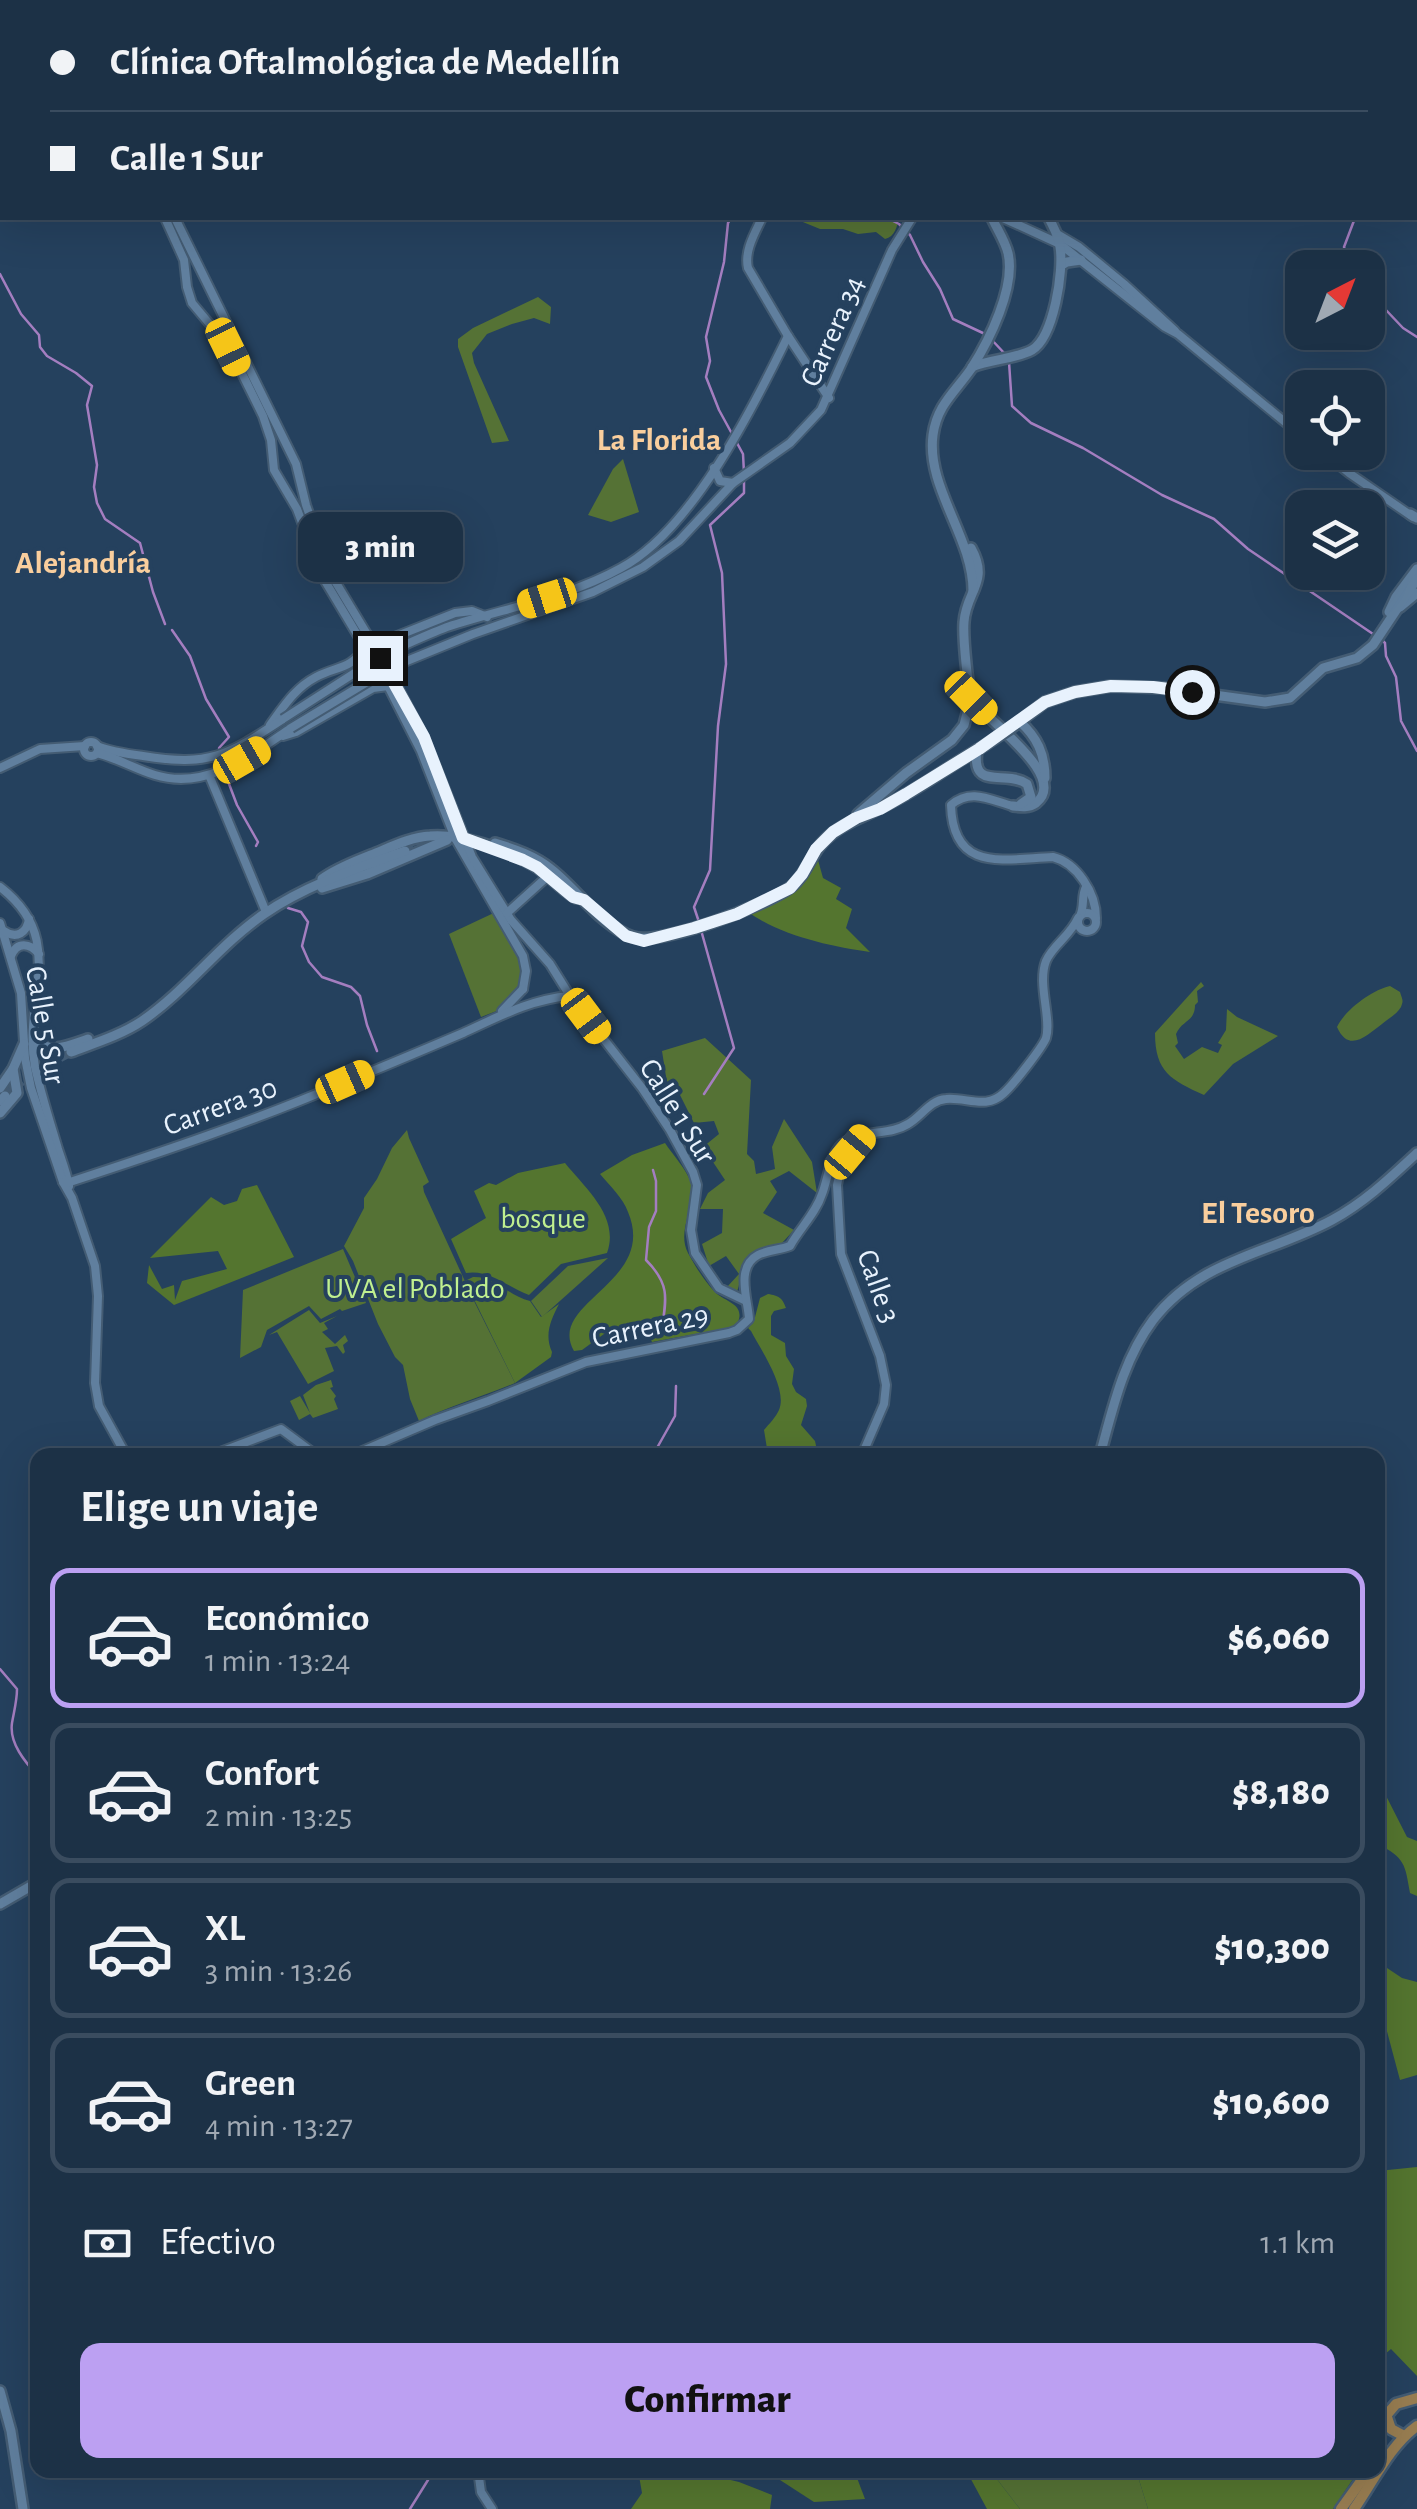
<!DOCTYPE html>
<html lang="es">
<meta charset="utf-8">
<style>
:root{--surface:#1c3146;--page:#293d51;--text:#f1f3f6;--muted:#a0a9b3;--line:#3a4c5f;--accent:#bca0f2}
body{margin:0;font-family:"Alegreya Sans",sans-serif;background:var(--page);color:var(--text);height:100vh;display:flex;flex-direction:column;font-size:38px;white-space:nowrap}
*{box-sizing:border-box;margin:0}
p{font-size:32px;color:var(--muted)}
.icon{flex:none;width:55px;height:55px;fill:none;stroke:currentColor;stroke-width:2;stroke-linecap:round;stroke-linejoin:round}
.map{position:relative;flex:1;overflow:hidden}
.side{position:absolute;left:30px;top:1448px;width:1355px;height:1030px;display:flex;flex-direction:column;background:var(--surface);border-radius:20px;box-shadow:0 10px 40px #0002,0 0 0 2px var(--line)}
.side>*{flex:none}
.guide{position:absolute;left:0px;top:0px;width:1418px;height:220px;box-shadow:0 10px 40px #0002,0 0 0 2px var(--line);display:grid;align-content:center;height:220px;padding:0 50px;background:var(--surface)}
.needle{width:65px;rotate:42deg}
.buttons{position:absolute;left:1285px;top:250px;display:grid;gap:20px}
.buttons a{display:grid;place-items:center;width:100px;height:100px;border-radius:20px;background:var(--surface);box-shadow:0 10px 40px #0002,0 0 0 2px var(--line);font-size:50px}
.end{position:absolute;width:45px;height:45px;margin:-22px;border:12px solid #e8f2fd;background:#111;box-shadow:0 0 0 5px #111}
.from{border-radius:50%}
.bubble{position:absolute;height:70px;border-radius:20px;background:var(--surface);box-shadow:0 10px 40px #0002,0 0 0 2px var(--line);font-size:32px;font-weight:800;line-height:70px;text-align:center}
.car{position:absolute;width:30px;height:60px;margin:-30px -15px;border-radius:12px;box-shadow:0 0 8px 2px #0007;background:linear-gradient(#f5c518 24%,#345 0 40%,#f5c518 0 76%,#345 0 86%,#f5c518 0)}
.guide b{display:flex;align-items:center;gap:35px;height:95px;font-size:38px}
.guide b+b{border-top:2px solid var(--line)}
.guide i{width:25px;height:25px;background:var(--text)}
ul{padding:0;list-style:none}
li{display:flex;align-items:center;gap:30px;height:140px;margin:0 20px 15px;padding:0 30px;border:5px solid var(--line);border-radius:20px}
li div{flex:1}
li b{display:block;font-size:38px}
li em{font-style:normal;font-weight:800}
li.active{border-color:var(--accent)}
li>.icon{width:90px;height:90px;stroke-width:1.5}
h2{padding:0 50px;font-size:45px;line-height:120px}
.pay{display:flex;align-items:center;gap:25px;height:110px;padding:0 50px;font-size:38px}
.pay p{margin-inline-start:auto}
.cta{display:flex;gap:20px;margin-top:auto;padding:20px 50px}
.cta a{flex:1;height:115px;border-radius:20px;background:var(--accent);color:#111;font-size:40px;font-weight:800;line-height:115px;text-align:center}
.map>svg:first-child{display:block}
.green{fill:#557235}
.forest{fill:#54752f}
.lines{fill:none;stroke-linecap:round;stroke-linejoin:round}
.stream{stroke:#a47ec0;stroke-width:2.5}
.secondary-tunnel{stroke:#425c76;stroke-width:9;stroke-dasharray:9 4.5;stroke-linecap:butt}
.tertiary-casing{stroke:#445c73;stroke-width:12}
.secondary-casing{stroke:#445c73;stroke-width:14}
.primary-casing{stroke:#445c73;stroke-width:15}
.tertiary{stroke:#607f9e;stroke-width:8}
.secondary{stroke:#607f9e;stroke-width:9}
.primary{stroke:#987d51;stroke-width:10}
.tertiary-bridge-casing{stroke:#445c73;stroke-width:12;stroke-linecap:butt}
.secondary-bridge-casing{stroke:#445c73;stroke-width:14;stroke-linecap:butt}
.tertiary-bridge{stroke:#607f9e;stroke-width:8}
.secondary-bridge{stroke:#607f9e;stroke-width:9}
.route{stroke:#e8f2fd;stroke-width:12}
.labels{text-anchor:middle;stroke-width:8;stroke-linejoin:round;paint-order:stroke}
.street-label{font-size:30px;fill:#e8f2fd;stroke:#25415e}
.park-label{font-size:30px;fill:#c0f08f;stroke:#25415e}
.neighbourhood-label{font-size:32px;font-weight:bold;fill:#f9ce9d;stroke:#25415e}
</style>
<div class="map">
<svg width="1417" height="2509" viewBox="0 0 1417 2509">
<rect width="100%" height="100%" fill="#25415e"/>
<g class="green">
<path d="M 793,218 L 899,218 C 897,226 895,237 885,239 L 876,232 L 858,234 L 843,229 L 820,229 Z"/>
<polygon points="538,297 551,307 550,324 534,318 512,324 487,334 472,353 474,363 509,441 492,443 458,347 458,339 473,328"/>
<polygon points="623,459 639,512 611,522 588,515 613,469"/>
<polygon points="498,911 523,956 523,989 507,1007 481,1017 449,934"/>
<path d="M 1201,982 L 1204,986 L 1197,991 L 1198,1002 L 1195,1005 C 1195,1022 1182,1020 1176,1034 L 1178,1043 L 1175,1046 L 1184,1059 L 1202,1047 L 1218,1053 L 1222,1045 L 1218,1043 L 1226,1030 L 1227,1009 L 1237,1017 L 1278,1036 L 1233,1064 L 1204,1095 C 1171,1080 1155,1072 1155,1033 Z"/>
<path d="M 1390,986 L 1400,992 C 1402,999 1404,1000 1401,1007 C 1397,1014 1388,1019 1382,1024 C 1367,1035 1349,1054 1337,1027 C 1345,1010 1372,990 1390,986 Z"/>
<polygon points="705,1038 751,1080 747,1154 754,1161 756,1174 775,1169 772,1147 784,1119 812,1162 817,1193 789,1171 770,1181 777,1192 763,1213 794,1230 782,1243 747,1257 737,1292 727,1287 739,1274 726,1256 709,1266 702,1244 722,1233 723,1209 700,1209 708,1193 725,1180 703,1147 719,1134 714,1121 694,1123 677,1089 656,1097 647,1088 667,1083 662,1051"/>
<path d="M 407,1130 L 409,1138 L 429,1182 L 423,1186 L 424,1192 L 475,1303 L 515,1383 C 483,1396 450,1406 419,1421 L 410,1399 L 403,1365 L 395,1357 L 378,1324 L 353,1261 L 344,1246 L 364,1208 L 364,1198 L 377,1179 L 392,1148 Z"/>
<polygon points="343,1249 366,1303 342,1311 340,1309 321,1319 309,1306 267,1330 261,1347 240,1358 243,1290"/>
<polygon points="608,1258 542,1317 531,1301 568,1266"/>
<polygon points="309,1310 320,1323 337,1316 324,1323 328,1329 322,1332 335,1344 345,1335 348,1341 343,1345 345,1352 343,1354 337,1346 325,1348 334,1371 308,1384 277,1332 269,1335"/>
<polygon points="331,1380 333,1387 330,1388 336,1396 334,1399 338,1409 313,1418 310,1414 299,1420 290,1401 300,1396 310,1413 303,1395 316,1385"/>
<polygon points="990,2470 1136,2470 1148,2509 1020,2509"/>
</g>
<g class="forest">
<path d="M 811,859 L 818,860 L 823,878 L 841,888 L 836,899 L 852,909 L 846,928 L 870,952 C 832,947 778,935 747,911 L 774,901 Z"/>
<path d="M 665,1143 C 673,1155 687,1170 691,1183 C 697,1206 676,1230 688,1253 C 695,1266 705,1282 715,1292 C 723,1301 743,1303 739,1319 C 737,1327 734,1326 728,1328 L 652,1342 L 649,1335 L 615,1326 L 582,1350 L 574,1351 C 546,1302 658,1283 628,1212 C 623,1198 610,1186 600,1174 L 632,1155 Z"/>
<path d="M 565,1163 C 586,1189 620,1217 607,1253 L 561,1264 L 529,1295 C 507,1287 490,1269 466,1273 L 451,1239 L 486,1218 L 474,1191 L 489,1183 L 496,1185 L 518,1173 Z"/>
<polygon points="257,1185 294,1257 174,1305 147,1283 149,1265 162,1289 174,1285 175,1300 182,1281 227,1269 218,1251 150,1258 211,1197 224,1205 237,1201 242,1189"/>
<path d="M 473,1277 C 494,1276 509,1296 530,1301 L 541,1317 L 559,1304 C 551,1320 544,1334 552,1352 L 551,1357 L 515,1383 L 465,1281 Z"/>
<path d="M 768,1294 C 779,1296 782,1297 786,1308 L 774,1311 L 771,1316 L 771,1335 L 785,1343 L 786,1356 L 794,1369 L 792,1384 L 796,1392 L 806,1399 L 807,1406 L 801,1425 L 815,1441 L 818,1455 L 768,1455 L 764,1430 C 769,1424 776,1417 779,1410 C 788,1389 761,1350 751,1331 L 748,1328 L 754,1321 L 760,1298 Z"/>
<path d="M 1378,1780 L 1407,1837 L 1417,1841 L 1417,1896 L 1410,1893 C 1405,1864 1405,1858 1378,1844 Z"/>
<polygon points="1378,1962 1402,1978 1417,1982 1417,2075 1400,2080 1381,2009 1378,2008"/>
<polygon points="1417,2167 1417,2376 1391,2349 1378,2360 1378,2171"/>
<polygon points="638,2470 704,2470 706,2474 739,2482 772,2495 770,2509 631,2509 642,2493"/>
<polygon points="779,2470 854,2470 865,2499 814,2502 780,2480"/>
<polygon points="966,2470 990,2470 1020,2509 987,2509"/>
<polygon points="1136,2470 1359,2470 1333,2509 1148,2509"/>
</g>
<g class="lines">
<g class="stream">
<polyline points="609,0 611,2"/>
<polyline points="1245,0 1247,2"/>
<polyline points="731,218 728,223 724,262 706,337 710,361 706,377 719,410 743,454 744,473"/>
<polyline points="887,218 899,224 910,235 923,262 940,289 953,319 985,334"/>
<polyline points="1351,268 1344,247 1355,218"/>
<polyline points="0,274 21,314 39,335 40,347 47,356 76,373 92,386 87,405 97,465 94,487 97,503 105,519 140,543 153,592 165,624"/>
<polyline points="1368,291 1403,328 1417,337"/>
<polyline points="991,339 1006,355"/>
<polyline points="1009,362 1012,406 1031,423 1083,448 1162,495 1214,519 1248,549 1376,636"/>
<polyline points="172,630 190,656 206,699 229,737 219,748"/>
<polyline points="1382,640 1385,643 1386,656 1396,677 1401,721 1417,751"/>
<polyline points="226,776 237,805 258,842 256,846"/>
<polyline points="286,905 288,908 301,912 308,922 302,946 309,962 322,977 351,987 360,996 367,1025 377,1051"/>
<polyline points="699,922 694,907 710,870 718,726 726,664 722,573 710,525 744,493 744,481"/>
<polyline points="701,930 734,1048 704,1094"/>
<path d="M 653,1170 L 656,1181 L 656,1211 L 649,1227 L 646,1260 C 669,1283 667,1297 662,1327"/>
<polyline points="653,1455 675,1416 676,1386"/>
<path d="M 0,1669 L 17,1689 C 17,1701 14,1711 12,1723 C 9,1743 25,1762 38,1776"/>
<polyline points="410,2509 428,2480 430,2470"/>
</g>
<g class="secondary-tunnel">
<polyline points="405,851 439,840"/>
<polyline points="5,1096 31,1073 71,1052"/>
</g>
<defs>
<g id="tertiary">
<polyline points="67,0 68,2"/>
<polyline points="76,0 77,2"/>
<polyline points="167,0 169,2"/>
<polyline points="165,218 184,260 187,287 192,303 229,347 263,416 271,440 274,470 297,509 322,576 388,686 421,751 455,838 523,956 526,971 523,989"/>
<polyline points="175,218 296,464 306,505 329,571 388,669 424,737 472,857 511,920 550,964 570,996 642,1088 670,1130 693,1172 697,1185 691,1230 695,1253 719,1288 746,1301"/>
<path d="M 762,218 C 755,233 744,251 748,268 L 788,336 L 829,398"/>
<polyline points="1003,218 1060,244 1165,327 1178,334 1302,436"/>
<polyline points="1057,234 1079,247 1124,284 1175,331"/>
<polyline points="1323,452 1349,473 1413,517"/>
<polyline points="714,468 720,481 733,483"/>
<polyline points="369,636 376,640 387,640 455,613 472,611 487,617"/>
<path d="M 384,654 C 405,645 426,635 447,627 C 505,608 567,598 621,568 C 692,530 753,408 788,336"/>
<polyline points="392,667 473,634 593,592 643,567 679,541 733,483 790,443 821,410 892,250 912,218"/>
<path d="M 270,725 C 284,706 295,688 316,677 C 337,666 350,670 365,648"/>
<polyline points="283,736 296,732 373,688 388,686"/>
<circle cx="91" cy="749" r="7"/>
<path d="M 97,746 C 112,752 128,754 143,756 C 211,767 228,755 283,719"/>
<path d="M 97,753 C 117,758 135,769 155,775 C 207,791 251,755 291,728"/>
<polyline points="0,768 40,749 85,746"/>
<polyline points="209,775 266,912"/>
<path d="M 1013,806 C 990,800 971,788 951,805 C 953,873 1003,859 1053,857 C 1077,863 1096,893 1096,918"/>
<path d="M 0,887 C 69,940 22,997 35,1067 C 41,1094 50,1122 58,1149 C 62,1161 67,1174 69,1186"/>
<circle cx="1087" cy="922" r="9"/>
<polyline points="507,913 548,876"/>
<path d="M 1080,916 C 1085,906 1081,896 1086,887"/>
<polyline points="0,923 21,993 25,1058 31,1088 63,1182 72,1198 95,1266 98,1296 95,1383 99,1406 126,1455"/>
<path d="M 4,931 C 17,940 27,932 29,919"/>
<path d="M 11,956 C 17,941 30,943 39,954"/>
<polyline points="502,1011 523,989"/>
<path d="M 63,1182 L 70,1182 C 162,1152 254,1121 343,1083 C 383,1067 423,1050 463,1033 C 498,1017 531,999 570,996"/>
<polyline points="212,1455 281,1429 316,1455"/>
<path d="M 353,1455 L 435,1420 L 488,1401 L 586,1362 L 729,1333 L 737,1330 L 749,1319 C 748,1300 735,1267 758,1255 C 767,1250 780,1250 790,1246 C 800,1228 816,1213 822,1194 C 828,1179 830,1155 842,1144 C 861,1129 889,1136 908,1124 C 921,1117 930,1100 946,1099 C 967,1097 986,1110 1004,1093 C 1013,1085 1042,1048 1046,1038 C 1052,1019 1037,984 1046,961 C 1053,945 1070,936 1078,918"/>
<polyline points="862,1455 884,1404 886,1385 880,1356 841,1254 837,1185 842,1162 863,1135"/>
<polyline points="478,2470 481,2492 492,2509"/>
</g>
<g id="secondary">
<polyline points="880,0 881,2"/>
<polyline points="974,0 976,2"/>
<polyline points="1062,265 1067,262 1081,260"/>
<path d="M 972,367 C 990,359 1016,359 1032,350 C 1054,337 1064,270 1060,247 C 1059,236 1053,227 1049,218"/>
<polyline points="1410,514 1417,518"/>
<path d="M 971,548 C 990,582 966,591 964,622 C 963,634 967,691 973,699 C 985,720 1070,776 1036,803 C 1029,808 1021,807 1013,806"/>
<path d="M 973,591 C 973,537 926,488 933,435 C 937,405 955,392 971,369 C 989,341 1016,287 1008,253 C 1005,241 997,229 992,218"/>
<polyline points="1400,607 1417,593"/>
<polyline points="1389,612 1396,597 1417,569"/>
<path d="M 1020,722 C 1037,737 1045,754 1045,778"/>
<polyline points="1011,728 1045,702 1075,692 1111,686 1163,688 1265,702 1290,698 1323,668 1357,658 1373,645 1417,579"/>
<path d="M 977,750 C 971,792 1005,769 1027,784 L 1031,797 L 1021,804"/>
<polyline points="858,814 906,773 952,740 964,725 971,698"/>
<path d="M 495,843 C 515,849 535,856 551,869 C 577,889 602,927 633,937 C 660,946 767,905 791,887 C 808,874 811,849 833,833 C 848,821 864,817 880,808 C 915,792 946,768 979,749"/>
<path d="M 322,879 C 337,868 354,862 371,855 C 389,848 410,837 430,836 C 460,833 507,850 533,865 C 549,874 560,889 576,898"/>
<polyline points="322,888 367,874 447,840"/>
<path d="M 34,1040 C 53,1054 67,1046 88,1039"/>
<path d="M 71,1052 C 95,1043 121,1035 142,1021 C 187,990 219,945 264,914 C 306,885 358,868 405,851"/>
<polyline points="0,1088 13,1069 24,1044"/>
<polyline points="0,1101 5,1096"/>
<polyline points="0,1113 17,1093 13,1069"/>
<path d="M 1100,1455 C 1113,1408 1123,1360 1153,1320 C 1200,1259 1269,1254 1332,1220 C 1365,1202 1390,1178 1417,1153"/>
<polyline points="0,1904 38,1882"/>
<polyline points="0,2391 11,2431 23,2509"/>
</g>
<g id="primary">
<polyline points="243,2 246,0"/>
<polyline points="259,2 261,0"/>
<polyline points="0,163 2,162"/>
<polyline points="0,176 2,174"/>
<polyline points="1386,2414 1391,2429 1404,2436"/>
<polyline points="1378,2425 1396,2404 1417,2398"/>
<polyline points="1341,2509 1369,2470"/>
<path d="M 1354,2509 C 1373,2482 1390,2445 1417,2426"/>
</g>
</defs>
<use href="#tertiary" class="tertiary-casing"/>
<use href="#secondary" class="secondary-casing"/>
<use href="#primary" class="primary-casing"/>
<use href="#tertiary" class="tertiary"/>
<use href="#secondary" class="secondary"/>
<use href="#primary" class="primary"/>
<defs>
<g id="tertiary-bridge">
<polyline points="283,719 384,654"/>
<polyline points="291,728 392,667"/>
</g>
<polyline id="secondary-bridge" points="979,749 1011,728"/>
</defs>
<use href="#tertiary-bridge" class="tertiary-bridge-casing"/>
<use href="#secondary-bridge" class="secondary-bridge-casing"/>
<use href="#tertiary-bridge" class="tertiary-bridge"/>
<use href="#secondary-bridge" class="secondary-bridge"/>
</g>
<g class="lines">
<polyline class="route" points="380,658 424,737 463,838 523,860 537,867 573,897 584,900 626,936 644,941 694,928 737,914 790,888 802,874 816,849 833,832 856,818 880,809 906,794 979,749 1045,702 1075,692 1111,686 1153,687 1192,692"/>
</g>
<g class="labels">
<g class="street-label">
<text transform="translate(832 331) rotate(-66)" y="10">Carrera 34</text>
<text transform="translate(46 1025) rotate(80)" y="10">Calle 5 Sur</text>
<text transform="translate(220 1106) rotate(-20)" y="10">Carrera 30</text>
<text transform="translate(678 1111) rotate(58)" y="10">Calle 1 Sur</text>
<text transform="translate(879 1286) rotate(70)" y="10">Calle 3</text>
<text transform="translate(650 1326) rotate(-12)" y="10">Carrera 29</text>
</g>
<g class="park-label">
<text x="543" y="1228">bosque</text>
<text x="415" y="1298">UVA el Poblado</text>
</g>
<g class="neighbourhood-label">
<text x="659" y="450">La Florida</text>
<text x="83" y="573">Alejandría</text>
<text x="1258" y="1223">El Tesoro</text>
</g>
</g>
</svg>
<div class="buttons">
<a><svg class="needle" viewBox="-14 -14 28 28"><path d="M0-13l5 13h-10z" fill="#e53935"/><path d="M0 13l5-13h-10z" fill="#a0a9b3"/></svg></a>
<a><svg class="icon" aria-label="locate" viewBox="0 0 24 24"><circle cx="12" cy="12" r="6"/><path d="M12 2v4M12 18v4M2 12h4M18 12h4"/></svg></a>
<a><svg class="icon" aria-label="layers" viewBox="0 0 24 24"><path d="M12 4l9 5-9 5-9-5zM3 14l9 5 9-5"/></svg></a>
</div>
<i class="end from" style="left:1192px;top:692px"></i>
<i class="end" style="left:380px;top:658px"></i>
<div class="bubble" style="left:298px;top:512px;width:165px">3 min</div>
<i class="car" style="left:228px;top:347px;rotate:154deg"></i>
<i class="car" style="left:547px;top:598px;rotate:252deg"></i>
<i class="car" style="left:971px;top:698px;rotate:136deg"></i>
<i class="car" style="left:242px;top:760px;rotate:60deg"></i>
<i class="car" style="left:586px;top:1016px;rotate:143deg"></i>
<i class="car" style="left:345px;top:1082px;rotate:66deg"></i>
<i class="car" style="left:850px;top:1152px;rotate:40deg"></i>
<div class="guide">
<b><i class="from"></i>Clínica Oftalmológica de Medellín</b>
<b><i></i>Calle 1 Sur</b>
</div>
<section class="side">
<h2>Elige un viaje</h2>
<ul>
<li class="active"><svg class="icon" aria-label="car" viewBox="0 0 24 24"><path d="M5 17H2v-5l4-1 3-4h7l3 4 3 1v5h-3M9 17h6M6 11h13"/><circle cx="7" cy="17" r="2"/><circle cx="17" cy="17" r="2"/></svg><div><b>Económico</b><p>1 min · 13:24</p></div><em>$6,060</em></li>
<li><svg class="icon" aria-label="car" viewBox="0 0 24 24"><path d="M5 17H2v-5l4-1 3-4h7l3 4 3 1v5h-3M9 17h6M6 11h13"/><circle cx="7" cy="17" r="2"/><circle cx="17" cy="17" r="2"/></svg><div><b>Confort</b><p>2 min · 13:25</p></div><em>$8,180</em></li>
<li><svg class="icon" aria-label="car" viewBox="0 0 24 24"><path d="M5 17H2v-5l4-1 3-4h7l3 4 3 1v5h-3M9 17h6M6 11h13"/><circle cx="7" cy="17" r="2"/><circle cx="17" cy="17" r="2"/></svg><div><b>XL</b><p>3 min · 13:26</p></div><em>$10,300</em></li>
<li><svg class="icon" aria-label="car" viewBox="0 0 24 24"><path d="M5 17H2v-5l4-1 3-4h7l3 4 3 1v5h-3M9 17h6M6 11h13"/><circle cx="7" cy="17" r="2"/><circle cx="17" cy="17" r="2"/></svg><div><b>Green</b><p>4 min · 13:27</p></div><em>$10,600</em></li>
</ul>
<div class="pay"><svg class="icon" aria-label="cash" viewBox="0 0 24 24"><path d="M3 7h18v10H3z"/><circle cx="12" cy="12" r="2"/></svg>Efectivo<p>1.1 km</p></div>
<div class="cta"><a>Confirmar</a></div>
</section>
</div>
